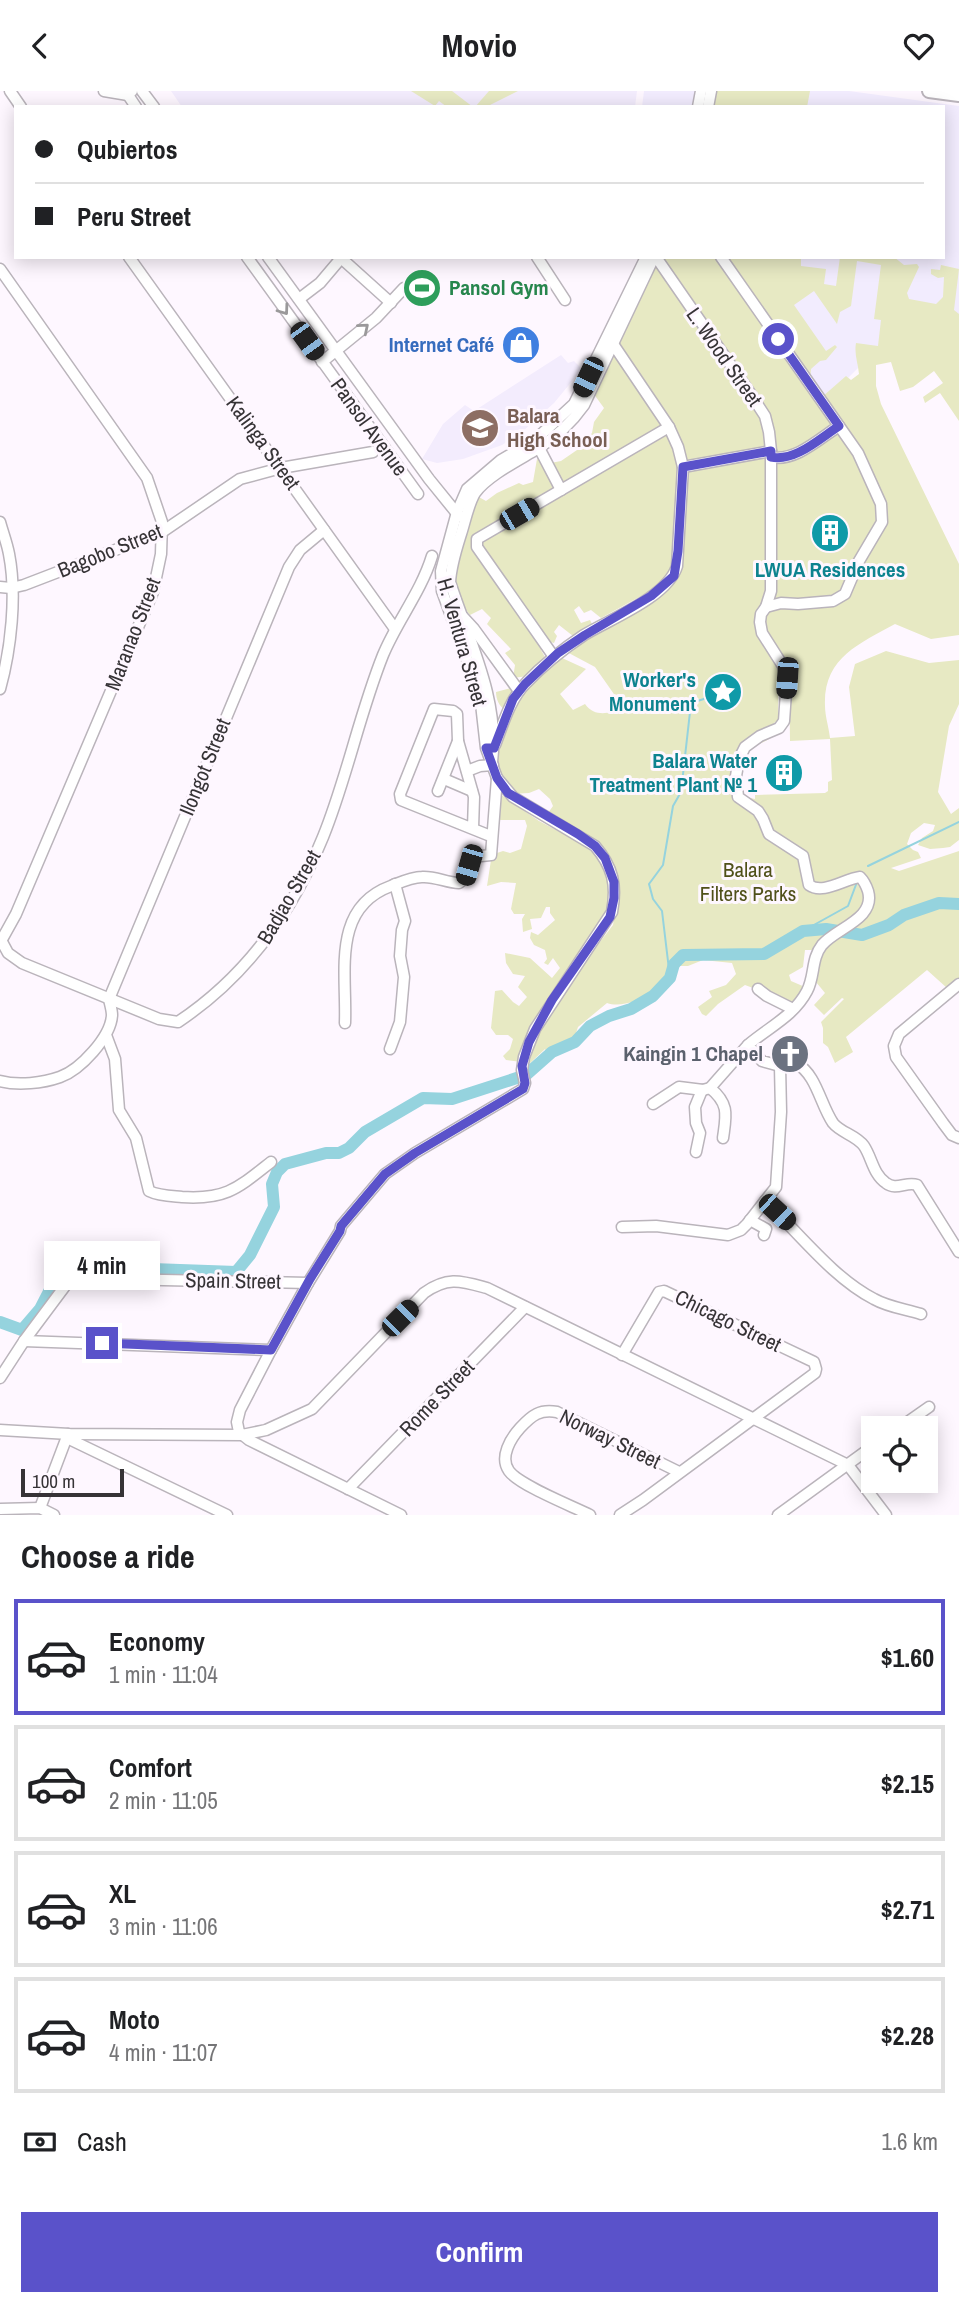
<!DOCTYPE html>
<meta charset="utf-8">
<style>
:root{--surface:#fff;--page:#f6f6f6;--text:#202124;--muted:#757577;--line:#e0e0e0;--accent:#5a52ca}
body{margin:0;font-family:"Archivo Narrow",sans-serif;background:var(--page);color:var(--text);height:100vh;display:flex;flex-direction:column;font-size:26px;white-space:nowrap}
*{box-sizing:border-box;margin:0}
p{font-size:23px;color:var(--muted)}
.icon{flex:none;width:38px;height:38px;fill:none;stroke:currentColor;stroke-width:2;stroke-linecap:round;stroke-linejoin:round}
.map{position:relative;height:1424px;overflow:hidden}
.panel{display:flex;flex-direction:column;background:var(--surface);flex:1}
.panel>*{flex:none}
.top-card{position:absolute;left:14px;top:14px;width:931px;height:154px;border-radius:0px;box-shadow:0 4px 18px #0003;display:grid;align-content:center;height:154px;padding:0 21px;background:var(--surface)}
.fabs{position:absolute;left:861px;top:1325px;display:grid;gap:14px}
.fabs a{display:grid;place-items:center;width:77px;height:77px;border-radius:0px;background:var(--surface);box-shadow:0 4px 18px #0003;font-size:35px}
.scale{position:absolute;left:21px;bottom:18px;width:103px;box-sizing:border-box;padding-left:7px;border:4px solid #363336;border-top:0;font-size:19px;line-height:24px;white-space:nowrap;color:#363336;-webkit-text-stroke:5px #fef7ff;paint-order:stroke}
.end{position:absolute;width:32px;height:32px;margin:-16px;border:9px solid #5a52ca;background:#fff;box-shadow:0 0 0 4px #fff}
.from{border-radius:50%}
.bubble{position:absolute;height:49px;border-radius:0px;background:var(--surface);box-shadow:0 4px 18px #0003;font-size:23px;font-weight:800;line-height:49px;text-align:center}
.car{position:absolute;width:21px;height:42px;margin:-21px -10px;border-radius:9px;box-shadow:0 0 5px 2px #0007;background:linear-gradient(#222 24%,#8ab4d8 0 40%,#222 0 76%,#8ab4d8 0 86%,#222 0)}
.top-card b{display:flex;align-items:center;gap:24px;height:66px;font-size:26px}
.top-card b+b{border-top:2px solid var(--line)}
.top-card i{width:18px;height:18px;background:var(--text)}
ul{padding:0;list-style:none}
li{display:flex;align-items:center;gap:21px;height:116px;margin:0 14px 10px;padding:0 7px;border:4px solid var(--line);border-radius:0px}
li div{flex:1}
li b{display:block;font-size:26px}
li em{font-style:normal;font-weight:800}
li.selected{border-color:var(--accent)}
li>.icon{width:63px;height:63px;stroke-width:1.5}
h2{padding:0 21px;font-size:32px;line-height:84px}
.pay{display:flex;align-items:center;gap:18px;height:77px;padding:0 21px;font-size:26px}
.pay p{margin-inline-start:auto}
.cta{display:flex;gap:14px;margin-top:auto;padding:14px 21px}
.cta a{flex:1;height:80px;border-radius:0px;background:var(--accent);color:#fff;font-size:28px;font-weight:800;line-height:80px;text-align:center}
header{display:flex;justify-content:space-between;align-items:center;height:91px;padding:0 21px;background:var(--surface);font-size:32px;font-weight:800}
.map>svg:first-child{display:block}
.commercial{fill:#f2ecfe}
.education{fill:#f3ecfd}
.green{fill:#e7e9c3;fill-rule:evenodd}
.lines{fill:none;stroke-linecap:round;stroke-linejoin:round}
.stream{stroke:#95d3de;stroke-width:2}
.river{stroke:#95d3de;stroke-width:12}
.minor-casing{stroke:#bab4bb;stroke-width:13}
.major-casing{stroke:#bab4bb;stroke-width:16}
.minor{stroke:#fff;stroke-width:10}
.major{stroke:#fff;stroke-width:12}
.oneway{stroke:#9a999a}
.route{stroke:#5a52ca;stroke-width:9}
.labels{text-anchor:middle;stroke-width:6;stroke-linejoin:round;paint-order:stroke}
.leisure-label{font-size:21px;font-weight:bold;fill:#27864d;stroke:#fef7ff;text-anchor:start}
.shop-label{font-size:21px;font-weight:bold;fill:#366cbe;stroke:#fef7ff;text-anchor:end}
.street-label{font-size:21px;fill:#363336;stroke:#fef7ff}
.education-label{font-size:21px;font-weight:bold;fill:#785e54;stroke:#fef7ff;text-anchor:start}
.culture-label{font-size:21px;font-weight:bold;fill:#0d838f;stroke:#fef7ff;text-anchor:end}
.park-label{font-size:21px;fill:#4f5019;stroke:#fef7ff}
.worship-label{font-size:21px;font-weight:bold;fill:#5b616d;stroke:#fef7ff;text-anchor:end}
</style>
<header><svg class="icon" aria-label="back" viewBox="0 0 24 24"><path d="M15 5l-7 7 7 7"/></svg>Movio<svg class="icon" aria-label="heart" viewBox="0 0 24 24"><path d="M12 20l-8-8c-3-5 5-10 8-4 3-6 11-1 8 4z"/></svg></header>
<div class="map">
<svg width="959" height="1424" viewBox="0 0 959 1424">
<rect width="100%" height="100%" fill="#fef7ff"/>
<g class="commercial">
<polygon points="644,0 696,0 693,16 642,16"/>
<polygon points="773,0 849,0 959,15 959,249 892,243 827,308 760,217 773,166 943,166 943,16 770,16"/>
</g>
<g class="education">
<polygon points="171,0 637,0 635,16 182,16"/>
<polygon points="561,264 568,272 574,270 582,278 554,312 522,341 502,354 463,368 437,372 422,368 443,333 465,314 474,320"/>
</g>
<g class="green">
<polygon points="411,0 452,0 473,16 447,16 439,10 435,15"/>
<polygon points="489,0 518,0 486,16 475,16"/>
<polygon points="713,0 810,0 807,16 710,16"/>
<path d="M 657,166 L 801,166 L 801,175 L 826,178 L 824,193 L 836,195 L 840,166 L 894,166 L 904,174 L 917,173 L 919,176 L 907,202 L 909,208 L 936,213 L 943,206 L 944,186 L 938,187 L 931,183 L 931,178 L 940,179 L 941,174 L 959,178 L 954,219 L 959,223 L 959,330 L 940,302 L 925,312 L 923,306 L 943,292 L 934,280 L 913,296 L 900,300 L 891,271 L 876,274 L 876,295 L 881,313 L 959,473 L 959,544 L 931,548 L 895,533 C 859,553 823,567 825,615 C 825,625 829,637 830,647 L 855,645 L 849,596 L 855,573 L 886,560 L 929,572 L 959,569 L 959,613 L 949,635 L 938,701 L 951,723 L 959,717 L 959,749 L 950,756 L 943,757 L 930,758 L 918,754 L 922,747 L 933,740 L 935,734 L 924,732 L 911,742 L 907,753 L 913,759 L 918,761 L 921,767 L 891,777 L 899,780 L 959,760 L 959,887 L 947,897 L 927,879 L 846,946 L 853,961 L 835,972 L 828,956 L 823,952 L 823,937 L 821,931 L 844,908 L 842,907 L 824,924 L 814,914 L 825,902 L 816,891 L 815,859 L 805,859 L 803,876 L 789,884 L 791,890 L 805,896 L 792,914 L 765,908 L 753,897 L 745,894 L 718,913 L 706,925 L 702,923 L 698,916 L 712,906 L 709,900 L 726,894 L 736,883 L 732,872 L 703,869 L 688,875 L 680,875 C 669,895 630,920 607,912 L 578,936 L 574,948 L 547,962 L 545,958 L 527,975 L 527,961 L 560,903 L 613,834 L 618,805 L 613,776 L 548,722 L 553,715 L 550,708 L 539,698 L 529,702 L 511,703 C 489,670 498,655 505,619 C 499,615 496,608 496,601 L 530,592 L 562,567 L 586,578 L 560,603 L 573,619 L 585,613 C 595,627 608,621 622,620 L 623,616 L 595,576 L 565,560 L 633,520 L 646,516 L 653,508 L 650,500 L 601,527 L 591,519 L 584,522 L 579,515 L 574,519 L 581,532 L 590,529 L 592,533 L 573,545 L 559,534 L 554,541 L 557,545 L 554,552 L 547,550 L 541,559 L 546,568 L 528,585 L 513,587 L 515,574 L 505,562 L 511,558 L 487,533 L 491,527 L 482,518 L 470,524 C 439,489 464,443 477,405 L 486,410 L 497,402 L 519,392 L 523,394 L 533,391 L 537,368 L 545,373 L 561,370 L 577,359 L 592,342 L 594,331 L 604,317 L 593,302 ZM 857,170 L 881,174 L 874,228 L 881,229 L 878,255 L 856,252 C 854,263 858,272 859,283 L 851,289 L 846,285 L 822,306 L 816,309 L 812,304 L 817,297 L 810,290 L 811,278 L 820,270 L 826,269 L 837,256 L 835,254 L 826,260 L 794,214 L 814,200 L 837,233 L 840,221 L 851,215 ZM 789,574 L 790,650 L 830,648 L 832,689 L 828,691 L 828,700 L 825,702 L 755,704 L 755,708 L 734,703 L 739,662 C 749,658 768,650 775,644 L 773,633 L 778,629 L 779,576 Z"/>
<polygon points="500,703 539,730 579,751 595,763 605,774 612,789 607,826 538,924 527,950 521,971 506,969 503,965 510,958 513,948 508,944 496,944 491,937 495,900 502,899 513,911 519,915 527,906 518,896 525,885 513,883 506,872 505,862 530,867 552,887 560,877 553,867 548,874 544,872 547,868 545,859 534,854 530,847 531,841 538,844 555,829 550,822 550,816 546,816 541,827 530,828 532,838 523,841 522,828 525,823 514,823 511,818 516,792 501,791 487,795 491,769 496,769 497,762 503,760 510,762 521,758 527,735 525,729 498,729"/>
</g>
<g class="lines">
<g class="stream">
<polyline points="868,775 959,731"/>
<polyline points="803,840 848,815 857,791"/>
<polyline points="670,887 662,820 653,808 649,793 663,774 673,715 681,701 691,612 707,607"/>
</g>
<polyline class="river" points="0,1231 22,1239 40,1218 57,1185 59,1191 80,1177 83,1183 151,1172 152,1178 236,1181 250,1164 274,1116 272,1093 277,1081 285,1073 326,1062 339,1062 349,1057 365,1041 423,1007 452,1008 526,984 552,961 575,951 590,935 609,925 631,918 653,905 670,887 674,873 683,864 764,863 803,840 826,838 862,844 889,834 904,824 939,812 959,813"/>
<defs>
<g id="minor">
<polyline points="10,0 21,16"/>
<polyline points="104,0 128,4"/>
<polyline points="132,0 128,4 136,16"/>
<polyline points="142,0 154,16"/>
<polyline points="698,16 701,0"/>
<polyline points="708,16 711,0"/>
<polyline points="129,166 395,538"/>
<polyline points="247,166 418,403"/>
<polyline points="268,166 429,388 459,425"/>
<polyline points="537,166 565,209"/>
<path d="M 656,166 L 750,302 L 765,325 L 769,341 L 771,360 L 771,500 L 766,516 L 761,523 L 760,531 L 762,542 L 783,575 L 787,587 L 784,630 L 779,637 L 760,645 L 745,656 L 739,668 L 736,685 L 738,706 L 758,720 L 763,728 L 769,743 L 803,765 L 809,794 C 823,804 844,788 860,786 C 864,790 866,794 868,800 C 876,828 836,837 822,854 C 811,868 815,885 807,900 C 794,925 769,936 748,954 L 762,970 L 780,975"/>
<polyline points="721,166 858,362 881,413 882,431 859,470 845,503 833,510 798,513 781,512 766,516"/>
<polyline points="341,167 391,212"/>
<polyline points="0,178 147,387 162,431 161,463 153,501 16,823 1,850"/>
<polyline points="299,208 320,192 342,166"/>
<polyline points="322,271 376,227 404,197"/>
<polyline points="537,353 561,399"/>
<path d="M 771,366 C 795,371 819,348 839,335"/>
<polyline points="683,376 771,360"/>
<path d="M 0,431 C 3,442 7,452 9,463 C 17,504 11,558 0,598"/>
<polyline points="0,496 11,497 24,494 162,441 240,388 281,377 373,361"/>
<polyline points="462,525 474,538 519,600"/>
<polyline points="554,566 477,456 477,448 669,336"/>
<path d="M 495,654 C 503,633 510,608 526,592 C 543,574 563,558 584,544 C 610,528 668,506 677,475 L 683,376 L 678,356 L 669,336 L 611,250"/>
<path d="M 492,671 C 500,609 469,550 450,491 C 451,474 456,459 461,443 C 465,431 468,414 475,402 C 487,385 519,369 537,358 C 555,347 572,331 584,314 L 654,166"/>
<polyline points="467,680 480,675 493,674"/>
<polyline points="444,688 472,700"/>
<polyline points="438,700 458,650"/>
<polyline points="473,737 474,706 458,650 457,623 453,620 434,618 400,703 401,709 488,744"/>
<path d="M 0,847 L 8,862 L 22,872 L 159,928 L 178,931 C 247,885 292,822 323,746 C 347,687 359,624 383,564 C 397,530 421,501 432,465"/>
<polyline points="959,893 899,943 894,955 896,966 943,1032 952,1044 959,1047"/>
<polyline points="758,898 767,905 793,918"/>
<path d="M 345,932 C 347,882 331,817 391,795 C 401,791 412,786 422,786 C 435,785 447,792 459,792 L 464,788 L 471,766 L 491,764 L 497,687"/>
<path d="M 106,944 L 115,968 L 119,1019 L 136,1047 L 149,1100 C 159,1105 171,1105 182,1106 C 226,1109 238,1097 271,1071"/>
<polyline points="390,958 400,931 404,886 400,865 402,839 405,830 395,793"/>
<path d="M 780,975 L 796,972 C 817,984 820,1013 833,1032 C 841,1042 856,1044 864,1055 C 872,1067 873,1083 886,1092 C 896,1100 907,1090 917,1094 L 959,1161"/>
<path d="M 0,990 C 18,995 43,992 60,986 C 80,979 111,946 112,924 C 112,919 110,913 109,908 L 289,476 L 300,459 L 324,439"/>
<path d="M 710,997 C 730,1013 726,1025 723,1047"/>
<polyline points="653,1013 679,996 703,999 710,997 748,954"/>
<polyline points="696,1061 700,1042 696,1032 695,1016 702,999"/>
<path d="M 765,1110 C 799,1142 833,1187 874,1208 C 888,1216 905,1218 921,1223"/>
<polyline points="750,1129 766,1138 764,1144"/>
<polyline points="622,1136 656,1135 728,1144 741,1139 747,1133 776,1096 781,1021 780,975"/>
<polyline points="24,1250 271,1259"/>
<polyline points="0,1287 24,1250 71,1187 308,1192"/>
<polyline points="899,1337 929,1316"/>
<path d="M 0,1339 L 69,1343 L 242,1344 L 266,1339 L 312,1318 L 424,1202 C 448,1185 461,1190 487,1197 L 848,1374 L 886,1424"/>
<polyline points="67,1347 227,1424"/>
<polyline points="348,1398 525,1216"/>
<polyline points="40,1417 68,1343"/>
<polyline points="0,1418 40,1417 54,1424"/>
<path d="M 401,1424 L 249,1349 L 239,1341 L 237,1331 L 240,1319 L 271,1259 L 308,1192 L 340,1140 L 341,1135 L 385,1083 L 415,1062 L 523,998 L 525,992 L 522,979 L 524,966 L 535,938 L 612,821 C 617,794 613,776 595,755 L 513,706 L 497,687 L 486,657 L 480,604 L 442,500 L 441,480 L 457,421 L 467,398 L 501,369 L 535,349 L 574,313 L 646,166"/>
<path d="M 590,1424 C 572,1415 519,1394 509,1380 C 499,1366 511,1347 520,1337 C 532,1324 540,1318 557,1321 L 679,1381"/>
<polyline points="620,1424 643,1409 815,1282 816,1278 814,1271 664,1200 659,1201 622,1264"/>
<polyline points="778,1424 873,1355"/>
</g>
<polyline id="major" points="929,0 959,4"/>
</defs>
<use href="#minor" class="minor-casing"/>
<use href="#major" class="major-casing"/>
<use href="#minor" class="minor"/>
<use href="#major" class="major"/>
</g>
<defs><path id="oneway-chevron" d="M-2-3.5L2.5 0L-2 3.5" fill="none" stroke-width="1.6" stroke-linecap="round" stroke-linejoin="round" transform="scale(1.75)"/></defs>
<g class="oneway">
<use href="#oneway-chevron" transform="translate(284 219) rotate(54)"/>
<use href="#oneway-chevron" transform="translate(364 237) rotate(-40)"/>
</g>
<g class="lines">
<path class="route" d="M 102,1252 L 271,1259 L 310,1188 L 340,1140 L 341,1135 L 385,1083 L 415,1062 L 523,998 L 525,992 L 522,975 L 529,951 L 552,909 L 610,826 L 614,807 L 614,791 L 605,767 L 595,755 L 578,743 L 508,702 L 497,687 L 486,657 L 494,657 L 513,608 L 525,593 L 558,562 L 585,544 L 651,505 L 674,485 L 678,460 L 683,376 L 771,360 L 771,366 C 795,371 819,348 839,335 L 778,248"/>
</g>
<defs>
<symbol id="stadium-disc" viewBox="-11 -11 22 22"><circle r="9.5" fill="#2e9e5b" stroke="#fef7ff"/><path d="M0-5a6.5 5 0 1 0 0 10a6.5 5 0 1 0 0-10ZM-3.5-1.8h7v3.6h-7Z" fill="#fff"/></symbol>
<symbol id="shop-disc" viewBox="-11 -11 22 22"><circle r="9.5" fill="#3f7fe0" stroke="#fef7ff"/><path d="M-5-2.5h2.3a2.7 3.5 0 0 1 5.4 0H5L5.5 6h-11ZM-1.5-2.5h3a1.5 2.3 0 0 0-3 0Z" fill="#fff"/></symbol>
<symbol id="school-disc" viewBox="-11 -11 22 22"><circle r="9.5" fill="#8d6e63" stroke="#fef7ff"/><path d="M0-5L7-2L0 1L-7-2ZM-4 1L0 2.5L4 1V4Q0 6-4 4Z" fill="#fff"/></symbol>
<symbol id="building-disc" viewBox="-11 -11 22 22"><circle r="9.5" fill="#0f9aa8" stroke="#fef7ff"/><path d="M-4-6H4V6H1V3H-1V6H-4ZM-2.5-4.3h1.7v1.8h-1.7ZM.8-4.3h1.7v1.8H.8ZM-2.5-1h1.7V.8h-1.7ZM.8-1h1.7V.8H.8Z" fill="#fff"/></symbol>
<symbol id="sight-disc" viewBox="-11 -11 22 22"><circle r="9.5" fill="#0f9aa8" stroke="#fef7ff"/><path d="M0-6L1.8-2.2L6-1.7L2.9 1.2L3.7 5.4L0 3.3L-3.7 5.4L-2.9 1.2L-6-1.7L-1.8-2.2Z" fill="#fff"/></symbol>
<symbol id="church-disc" viewBox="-11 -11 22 22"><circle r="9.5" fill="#6b7280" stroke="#fef7ff"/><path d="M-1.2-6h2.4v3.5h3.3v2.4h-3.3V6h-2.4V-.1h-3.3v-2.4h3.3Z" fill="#fff"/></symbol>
</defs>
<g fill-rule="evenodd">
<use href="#stadium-disc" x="400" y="175" width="44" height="44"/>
<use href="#shop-disc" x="499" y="232" width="44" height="44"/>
<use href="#school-disc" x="458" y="315" width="44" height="44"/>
<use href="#building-disc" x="808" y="420" width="44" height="44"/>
<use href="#sight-disc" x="701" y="579" width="44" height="44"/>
<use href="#building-disc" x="762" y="660" width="44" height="44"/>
<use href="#church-disc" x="768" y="941" width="44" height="44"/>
</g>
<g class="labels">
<g class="leisure-label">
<text x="449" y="204">Pansol Gym</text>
</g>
<g class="shop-label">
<text x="494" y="261">Internet Café</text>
</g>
<g class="street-label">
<text transform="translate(724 266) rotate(55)" y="7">L. Wood Street</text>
<text transform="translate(369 336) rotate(54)" y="7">Pansol Avenue</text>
<text transform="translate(263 352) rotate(54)" y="7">Kalinga Street</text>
<text transform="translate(110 460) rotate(-22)" y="7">Bagobo Street</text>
<text transform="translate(133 543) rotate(-69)" y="7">Maranao Street</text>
<text transform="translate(462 551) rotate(74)" y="7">H. Ventura Street</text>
<text transform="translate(205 676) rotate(-68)" y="7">Ilongot Street</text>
<text transform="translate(289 806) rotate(-60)" y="7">Badjao Street</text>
<text transform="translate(233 1190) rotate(1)" y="7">Spain Street</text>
<text transform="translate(728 1230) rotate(26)" y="7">Chicago Street</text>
<text transform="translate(437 1307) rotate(-46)" y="7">Rome Street</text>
<text transform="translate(610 1348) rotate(26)" y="7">Norway Street</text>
</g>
<g class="education-label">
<text x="507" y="332">Balara<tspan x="507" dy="24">High School</tspan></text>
</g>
<g class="culture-label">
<text x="830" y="486" text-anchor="middle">LWUA Residences</text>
<text x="696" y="596">Worker's<tspan x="696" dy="24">Monument</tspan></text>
<text x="757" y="677">Balara Water<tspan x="757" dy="24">Treatment Plant № 1</tspan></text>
</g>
<g class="park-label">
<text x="748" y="786">Balara<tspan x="748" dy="24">Filters Parks</tspan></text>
</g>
<g class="worship-label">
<text x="763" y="970">Kaingin 1 Chapel</text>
</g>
</g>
</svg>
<div class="fabs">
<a><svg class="icon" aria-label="locate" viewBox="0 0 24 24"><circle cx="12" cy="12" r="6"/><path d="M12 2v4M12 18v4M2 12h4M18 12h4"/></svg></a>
</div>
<div class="scale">100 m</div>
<i class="end from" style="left:778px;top:248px"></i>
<i class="end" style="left:102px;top:1252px"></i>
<div class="bubble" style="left:44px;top:1150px;width:116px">4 min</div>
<i class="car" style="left:307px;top:250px;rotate:144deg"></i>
<i class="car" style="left:588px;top:286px;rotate:205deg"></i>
<i class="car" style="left:519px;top:423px;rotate:60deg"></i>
<i class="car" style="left:787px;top:587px;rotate:184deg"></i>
<i class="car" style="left:469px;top:774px;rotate:196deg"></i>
<i class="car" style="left:777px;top:1121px;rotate:133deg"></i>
<i class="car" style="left:400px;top:1227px;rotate:45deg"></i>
<div class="top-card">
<b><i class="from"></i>Qubiertos</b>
<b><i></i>Peru Street</b>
</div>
</div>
<section class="panel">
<h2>Choose a ride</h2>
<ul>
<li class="selected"><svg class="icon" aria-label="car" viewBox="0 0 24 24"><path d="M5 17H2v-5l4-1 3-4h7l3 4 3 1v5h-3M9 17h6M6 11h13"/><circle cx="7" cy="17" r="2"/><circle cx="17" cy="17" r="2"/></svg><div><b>Economy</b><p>1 min · 11:04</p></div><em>$1.60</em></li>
<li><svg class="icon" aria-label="car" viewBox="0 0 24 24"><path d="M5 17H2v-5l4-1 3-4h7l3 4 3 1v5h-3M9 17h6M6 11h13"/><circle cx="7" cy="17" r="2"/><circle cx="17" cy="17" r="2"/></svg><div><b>Comfort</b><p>2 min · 11:05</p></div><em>$2.15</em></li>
<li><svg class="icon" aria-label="car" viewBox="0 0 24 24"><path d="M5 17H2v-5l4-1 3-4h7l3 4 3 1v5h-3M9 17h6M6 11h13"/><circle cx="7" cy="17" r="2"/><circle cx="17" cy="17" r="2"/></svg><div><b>XL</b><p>3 min · 11:06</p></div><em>$2.71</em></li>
<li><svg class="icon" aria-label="car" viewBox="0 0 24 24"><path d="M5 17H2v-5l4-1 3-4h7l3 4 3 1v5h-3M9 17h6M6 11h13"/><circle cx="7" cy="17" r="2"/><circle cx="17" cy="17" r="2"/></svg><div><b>Moto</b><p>4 min · 11:07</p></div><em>$2.28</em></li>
</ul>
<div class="pay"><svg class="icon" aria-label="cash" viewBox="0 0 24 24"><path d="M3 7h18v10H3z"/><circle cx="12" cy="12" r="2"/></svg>Cash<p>1.6 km</p></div>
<div class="cta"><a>Confirm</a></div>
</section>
